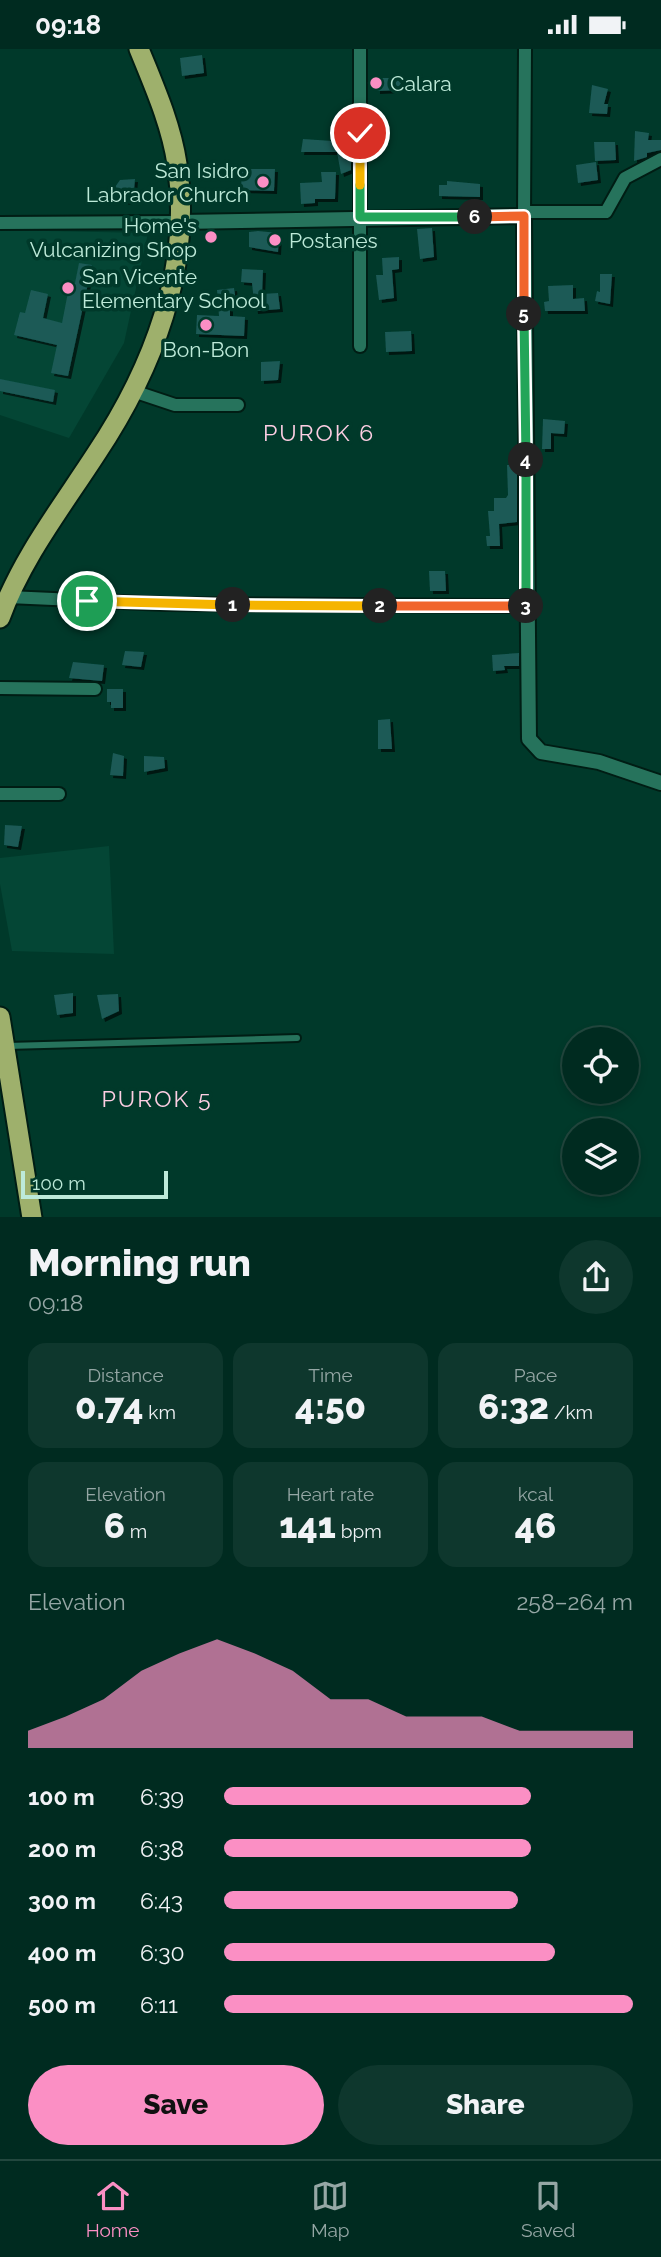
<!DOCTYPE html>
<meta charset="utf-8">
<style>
:root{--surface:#002b20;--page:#0e372d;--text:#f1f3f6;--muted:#95a7a5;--line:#22473e;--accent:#fb8fc4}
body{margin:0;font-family:Raleway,sans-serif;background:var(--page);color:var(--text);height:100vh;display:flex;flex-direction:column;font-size:26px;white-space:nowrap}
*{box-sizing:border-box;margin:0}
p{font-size:23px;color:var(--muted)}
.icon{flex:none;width:38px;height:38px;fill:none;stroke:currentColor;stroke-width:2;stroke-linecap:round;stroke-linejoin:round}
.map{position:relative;height:1168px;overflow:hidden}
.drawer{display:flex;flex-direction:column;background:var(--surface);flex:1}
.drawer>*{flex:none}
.tools{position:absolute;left:562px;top:978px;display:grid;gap:14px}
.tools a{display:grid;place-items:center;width:77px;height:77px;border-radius:50%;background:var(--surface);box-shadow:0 4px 10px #0003,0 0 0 2px var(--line);font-size:35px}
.scale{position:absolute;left:21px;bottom:18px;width:147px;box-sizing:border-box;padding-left:7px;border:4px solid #bdead9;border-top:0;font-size:19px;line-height:24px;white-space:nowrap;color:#bdead9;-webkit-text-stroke:5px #00392a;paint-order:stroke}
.pin{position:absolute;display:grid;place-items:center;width:60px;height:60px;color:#fff;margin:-30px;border:4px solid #fff;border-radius:50%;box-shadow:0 2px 7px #0007}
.km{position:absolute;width:35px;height:35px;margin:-18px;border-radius:50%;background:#222;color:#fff;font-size:19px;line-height:35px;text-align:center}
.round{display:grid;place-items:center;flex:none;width:74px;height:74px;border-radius:37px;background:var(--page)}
.overview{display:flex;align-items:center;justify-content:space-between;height:119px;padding:0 28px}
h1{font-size:38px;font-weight:800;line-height:52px}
.stats{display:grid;grid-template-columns:repeat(3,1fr);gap:10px;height:119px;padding:7px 28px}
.stats div{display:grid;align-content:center;border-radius:18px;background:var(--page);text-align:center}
.stats b{font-size:35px;font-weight:800}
.stats small{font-size:19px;font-weight:400}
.stats p{font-size:19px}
.chart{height:196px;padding:14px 28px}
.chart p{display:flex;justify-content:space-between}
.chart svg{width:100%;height:126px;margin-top:7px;fill:var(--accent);opacity:.7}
.action{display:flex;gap:14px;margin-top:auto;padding:14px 28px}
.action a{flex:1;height:80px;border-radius:42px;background:var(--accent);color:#111;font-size:28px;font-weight:800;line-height:80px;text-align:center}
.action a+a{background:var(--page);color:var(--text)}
ul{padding:0 28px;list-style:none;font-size:23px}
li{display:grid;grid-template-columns:112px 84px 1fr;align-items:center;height:52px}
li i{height:18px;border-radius:9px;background:var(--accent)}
.status{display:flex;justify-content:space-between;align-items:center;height:49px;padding:0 35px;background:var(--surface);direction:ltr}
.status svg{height:19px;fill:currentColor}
.tabs{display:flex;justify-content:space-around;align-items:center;height:98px;border-top:2px solid var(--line);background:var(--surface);font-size:19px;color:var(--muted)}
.tabs a{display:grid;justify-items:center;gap:4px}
.tabs .current{color:var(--accent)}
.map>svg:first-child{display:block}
</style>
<div class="status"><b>09:18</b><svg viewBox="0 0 49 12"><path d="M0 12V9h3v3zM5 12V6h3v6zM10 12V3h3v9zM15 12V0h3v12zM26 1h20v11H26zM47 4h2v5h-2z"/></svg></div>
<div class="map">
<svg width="661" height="1169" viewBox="0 0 661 1169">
<defs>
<filter id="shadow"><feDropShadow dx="3" dy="3" stdDeviation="0" flood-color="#0009"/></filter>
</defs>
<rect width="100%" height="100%" fill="#00392a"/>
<g fill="#044635">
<path d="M0,181L148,184L124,294L69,389L0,366Z"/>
<path d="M109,797L114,905L12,902L0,835V809Z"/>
</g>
<g fill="#1b5a56" filter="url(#shadow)">
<path d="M202,6L204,24L182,27L180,9Z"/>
<path d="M377,29H401V41L377,42Z"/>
<path d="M592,36L608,40L604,55H608L607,65L589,64Z"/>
<path d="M635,82L649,84L648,91H661V101L647,104V108L634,112Z"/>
<path d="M303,90L347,93L345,111L351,110V121L341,125L337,103H301Z"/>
<path d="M594,93H615L616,111L595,112Z"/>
<path d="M596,113L598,131L578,134L576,116Z"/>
<path d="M242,120H275L274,142L241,141Z"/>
<path d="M321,123H336L335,150H315V154L301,155L300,134L322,133Z"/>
<path d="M135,130L133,152L121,153V142L115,138L120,131Z"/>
<path d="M447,132L480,135V148L439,147V136H447Z"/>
<path d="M432,179L434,208L420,210L417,180Z"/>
<path d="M258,182L279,184L278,203L249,198V183Z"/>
<path d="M399,208V220L392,221L394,249L379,251L376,226H383L382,209Z"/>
<path d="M79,214L92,216L68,327L51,324L57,296L14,286L20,263L25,264L31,241L48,245L43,269L62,274L70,233L75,234Z"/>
<path d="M242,220L263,221L262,245L278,244L280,260L255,262L252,234L241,233Z"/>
<path d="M600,225H612L610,255L595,252L597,242L600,243Z"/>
<path d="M573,236V250L584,249L585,262H545L544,253L549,252L548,237Z"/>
<path d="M234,239L236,253L230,254V267L245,268L244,287L196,285L197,266L219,267L217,241Z"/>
<path d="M411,282L412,302L386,303L385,283Z"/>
<path d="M280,312L278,331L261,332V313Z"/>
<path d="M0,330L55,341L53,353L0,342Z"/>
<path d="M543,370L565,372L564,385L551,384V400H542Z"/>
<path d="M507,416H517V473L499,475L500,497H487L486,487H490L488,462H494V449H506L508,446Z"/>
<path d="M429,522H445L446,542H430Z"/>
<path d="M125,602L144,603L141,618L122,616Z"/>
<path d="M519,604V617H504L505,621L493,622L492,606Z"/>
<path d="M73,613L104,616L102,632L69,629Z"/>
<path d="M107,640H123V659H111V653H107Z"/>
<path d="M390,670L392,700H378V671Z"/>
<path d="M113,704L124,707L123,727L110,726Z"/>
<path d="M144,707L164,708L165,719L144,723Z"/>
<path d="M5,776L22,777L18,798L4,796Z"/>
<path d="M73,944V964L57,966L54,946Z"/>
<path d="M118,945L119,962L102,970L97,946Z"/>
</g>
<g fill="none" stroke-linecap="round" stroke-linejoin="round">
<defs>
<path id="service" d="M7,997L297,989"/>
<g id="minor">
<path d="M524,163H606L625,129L661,110"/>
<path d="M524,167L525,0"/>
<path d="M0,174L180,173"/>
<path d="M360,297V0"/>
<path d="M133,342L175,356H238"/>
<path d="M8,548L166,555L527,557"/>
<path d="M0,639L95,640"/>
<path d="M0,745H59"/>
</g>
<path id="tertiary" d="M180,173L524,167L529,690L541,703L599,713L661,734"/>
<g id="trunk">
<path d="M0,569C22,509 61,459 96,405C152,321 193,218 177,115C171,75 154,37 139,0"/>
<path d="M0,968L32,1169"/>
</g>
</defs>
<use href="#service" stroke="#001d14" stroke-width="10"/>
<use href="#minor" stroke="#001d14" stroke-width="16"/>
<use href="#tertiary" stroke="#001d14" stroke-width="18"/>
<use href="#trunk" stroke="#001d14" stroke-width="23"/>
<use href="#service" stroke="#26735c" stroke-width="6"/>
<use href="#minor" stroke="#26735c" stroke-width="12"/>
<use href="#tertiary" stroke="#26735c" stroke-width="14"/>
<use href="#trunk" stroke="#9eb06c" stroke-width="19"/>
</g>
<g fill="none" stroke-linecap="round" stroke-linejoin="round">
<defs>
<path id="split-1" d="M87,552L233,556"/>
<path id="split-2" d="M233,556L380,557"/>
<path id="split-3" d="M380,557H526"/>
<path id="split-4" d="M526,411V557"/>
<path id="split-5" d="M524,265L526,411"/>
<path id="split-6" d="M475,168L524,167V265"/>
<path id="split-7" d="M360,136V168H475"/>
<path id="split-8" d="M360,84V136"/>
</defs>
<use href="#split-1" stroke="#fff" stroke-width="14"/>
<use href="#split-2" stroke="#fff" stroke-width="14"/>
<use href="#split-3" stroke="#fff" stroke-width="14"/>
<use href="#split-4" stroke="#fff" stroke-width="14"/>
<use href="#split-5" stroke="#fff" stroke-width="14"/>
<use href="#split-6" stroke="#fff" stroke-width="14"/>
<use href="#split-7" stroke="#fff" stroke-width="14"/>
<use href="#split-8" stroke="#fff" stroke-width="14"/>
<use href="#split-1" stroke="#f5b400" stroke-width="9"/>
<use href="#split-2" stroke="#f5b400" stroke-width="9"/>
<use href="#split-3" stroke="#f0652b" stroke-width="9"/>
<use href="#split-4" stroke="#22a559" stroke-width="9"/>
<use href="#split-5" stroke="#22a559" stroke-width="9"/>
<use href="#split-6" stroke="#f0652b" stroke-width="9"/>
<use href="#split-7" stroke="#22a559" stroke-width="9"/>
<use href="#split-8" stroke="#f5b400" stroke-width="9"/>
</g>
<g fill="#fb8fc4" stroke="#00392a" stroke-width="2.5">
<circle cx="376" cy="34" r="7"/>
<circle cx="263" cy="133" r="7"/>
<circle cx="211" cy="188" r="7"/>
<circle cx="275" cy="191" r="7"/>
<circle cx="68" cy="239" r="7"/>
<circle cx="206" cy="276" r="7"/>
</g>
<g text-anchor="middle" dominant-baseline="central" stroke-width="7" stroke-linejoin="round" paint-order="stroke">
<g font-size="21" fill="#bdead9" stroke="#00392a" text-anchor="start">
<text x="390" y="34">Calara</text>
<text x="249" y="121" text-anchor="end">San Isidro<tspan x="249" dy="24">Labrador Church</tspan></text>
<text x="197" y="176" text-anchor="end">Home's<tspan x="197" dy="24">Vulcanizing Shop</tspan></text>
<text x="289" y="191">Postanes</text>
<text x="82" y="227">San Vicente<tspan x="82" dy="24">Elementary School</tspan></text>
<text x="206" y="300" text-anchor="middle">Bon-Bon</text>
</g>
<g font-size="23" letter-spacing="2" fill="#fdcee3" stroke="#00392a">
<text x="319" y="383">PUROK 6</text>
<text x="157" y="1049">PUROK 5</text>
</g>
</g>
</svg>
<div class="tools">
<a><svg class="icon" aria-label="locate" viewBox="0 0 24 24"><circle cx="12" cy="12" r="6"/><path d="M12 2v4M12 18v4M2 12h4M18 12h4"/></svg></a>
<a><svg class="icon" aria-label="layers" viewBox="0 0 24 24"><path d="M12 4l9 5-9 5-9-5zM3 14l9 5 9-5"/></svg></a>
</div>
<div class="scale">100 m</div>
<div class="pin" style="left:87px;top:552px;background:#1e9e55"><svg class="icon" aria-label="arrive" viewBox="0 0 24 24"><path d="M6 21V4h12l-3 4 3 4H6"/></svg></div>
<div class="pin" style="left:360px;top:84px;background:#d93025"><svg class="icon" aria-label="check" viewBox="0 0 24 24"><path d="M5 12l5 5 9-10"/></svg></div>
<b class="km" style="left:233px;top:556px">1</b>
<b class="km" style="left:380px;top:557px">2</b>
<b class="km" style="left:526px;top:557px">3</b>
<b class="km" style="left:526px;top:411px">4</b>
<b class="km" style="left:524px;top:265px">5</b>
<b class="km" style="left:475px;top:168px">6</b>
</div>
<section class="drawer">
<div class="overview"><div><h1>Morning run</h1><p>09:18</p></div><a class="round"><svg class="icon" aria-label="share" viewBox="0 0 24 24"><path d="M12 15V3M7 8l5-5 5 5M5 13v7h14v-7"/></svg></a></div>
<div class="stats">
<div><p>Distance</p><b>0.74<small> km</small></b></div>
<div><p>Time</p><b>4:50</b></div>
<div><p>Pace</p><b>6:32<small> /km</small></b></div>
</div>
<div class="stats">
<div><p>Elevation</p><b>6<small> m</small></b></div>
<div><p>Heart rate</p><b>141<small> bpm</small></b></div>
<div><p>kcal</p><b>46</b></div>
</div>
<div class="chart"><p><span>Elevation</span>258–264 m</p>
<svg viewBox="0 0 160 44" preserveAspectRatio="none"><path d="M0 44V38L10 33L20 27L30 17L40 11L50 6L60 11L70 17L80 27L90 27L100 33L110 33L120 33L130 38L140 38L150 38L160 38V44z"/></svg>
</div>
<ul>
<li><b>100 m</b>6:39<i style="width:75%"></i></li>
<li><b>200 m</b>6:38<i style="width:75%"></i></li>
<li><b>300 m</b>6:43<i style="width:72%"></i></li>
<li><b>400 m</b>6:30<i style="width:81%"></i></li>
<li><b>500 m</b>6:11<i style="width:100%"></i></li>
</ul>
<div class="action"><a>Save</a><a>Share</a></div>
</section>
<nav class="tabs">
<a class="current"><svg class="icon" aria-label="home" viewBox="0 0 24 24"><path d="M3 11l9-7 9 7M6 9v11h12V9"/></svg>Home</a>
<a><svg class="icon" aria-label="map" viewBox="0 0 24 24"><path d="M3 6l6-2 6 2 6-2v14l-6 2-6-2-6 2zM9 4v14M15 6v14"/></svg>Map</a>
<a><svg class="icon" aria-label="saved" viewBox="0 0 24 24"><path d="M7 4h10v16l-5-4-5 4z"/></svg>Saved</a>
</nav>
